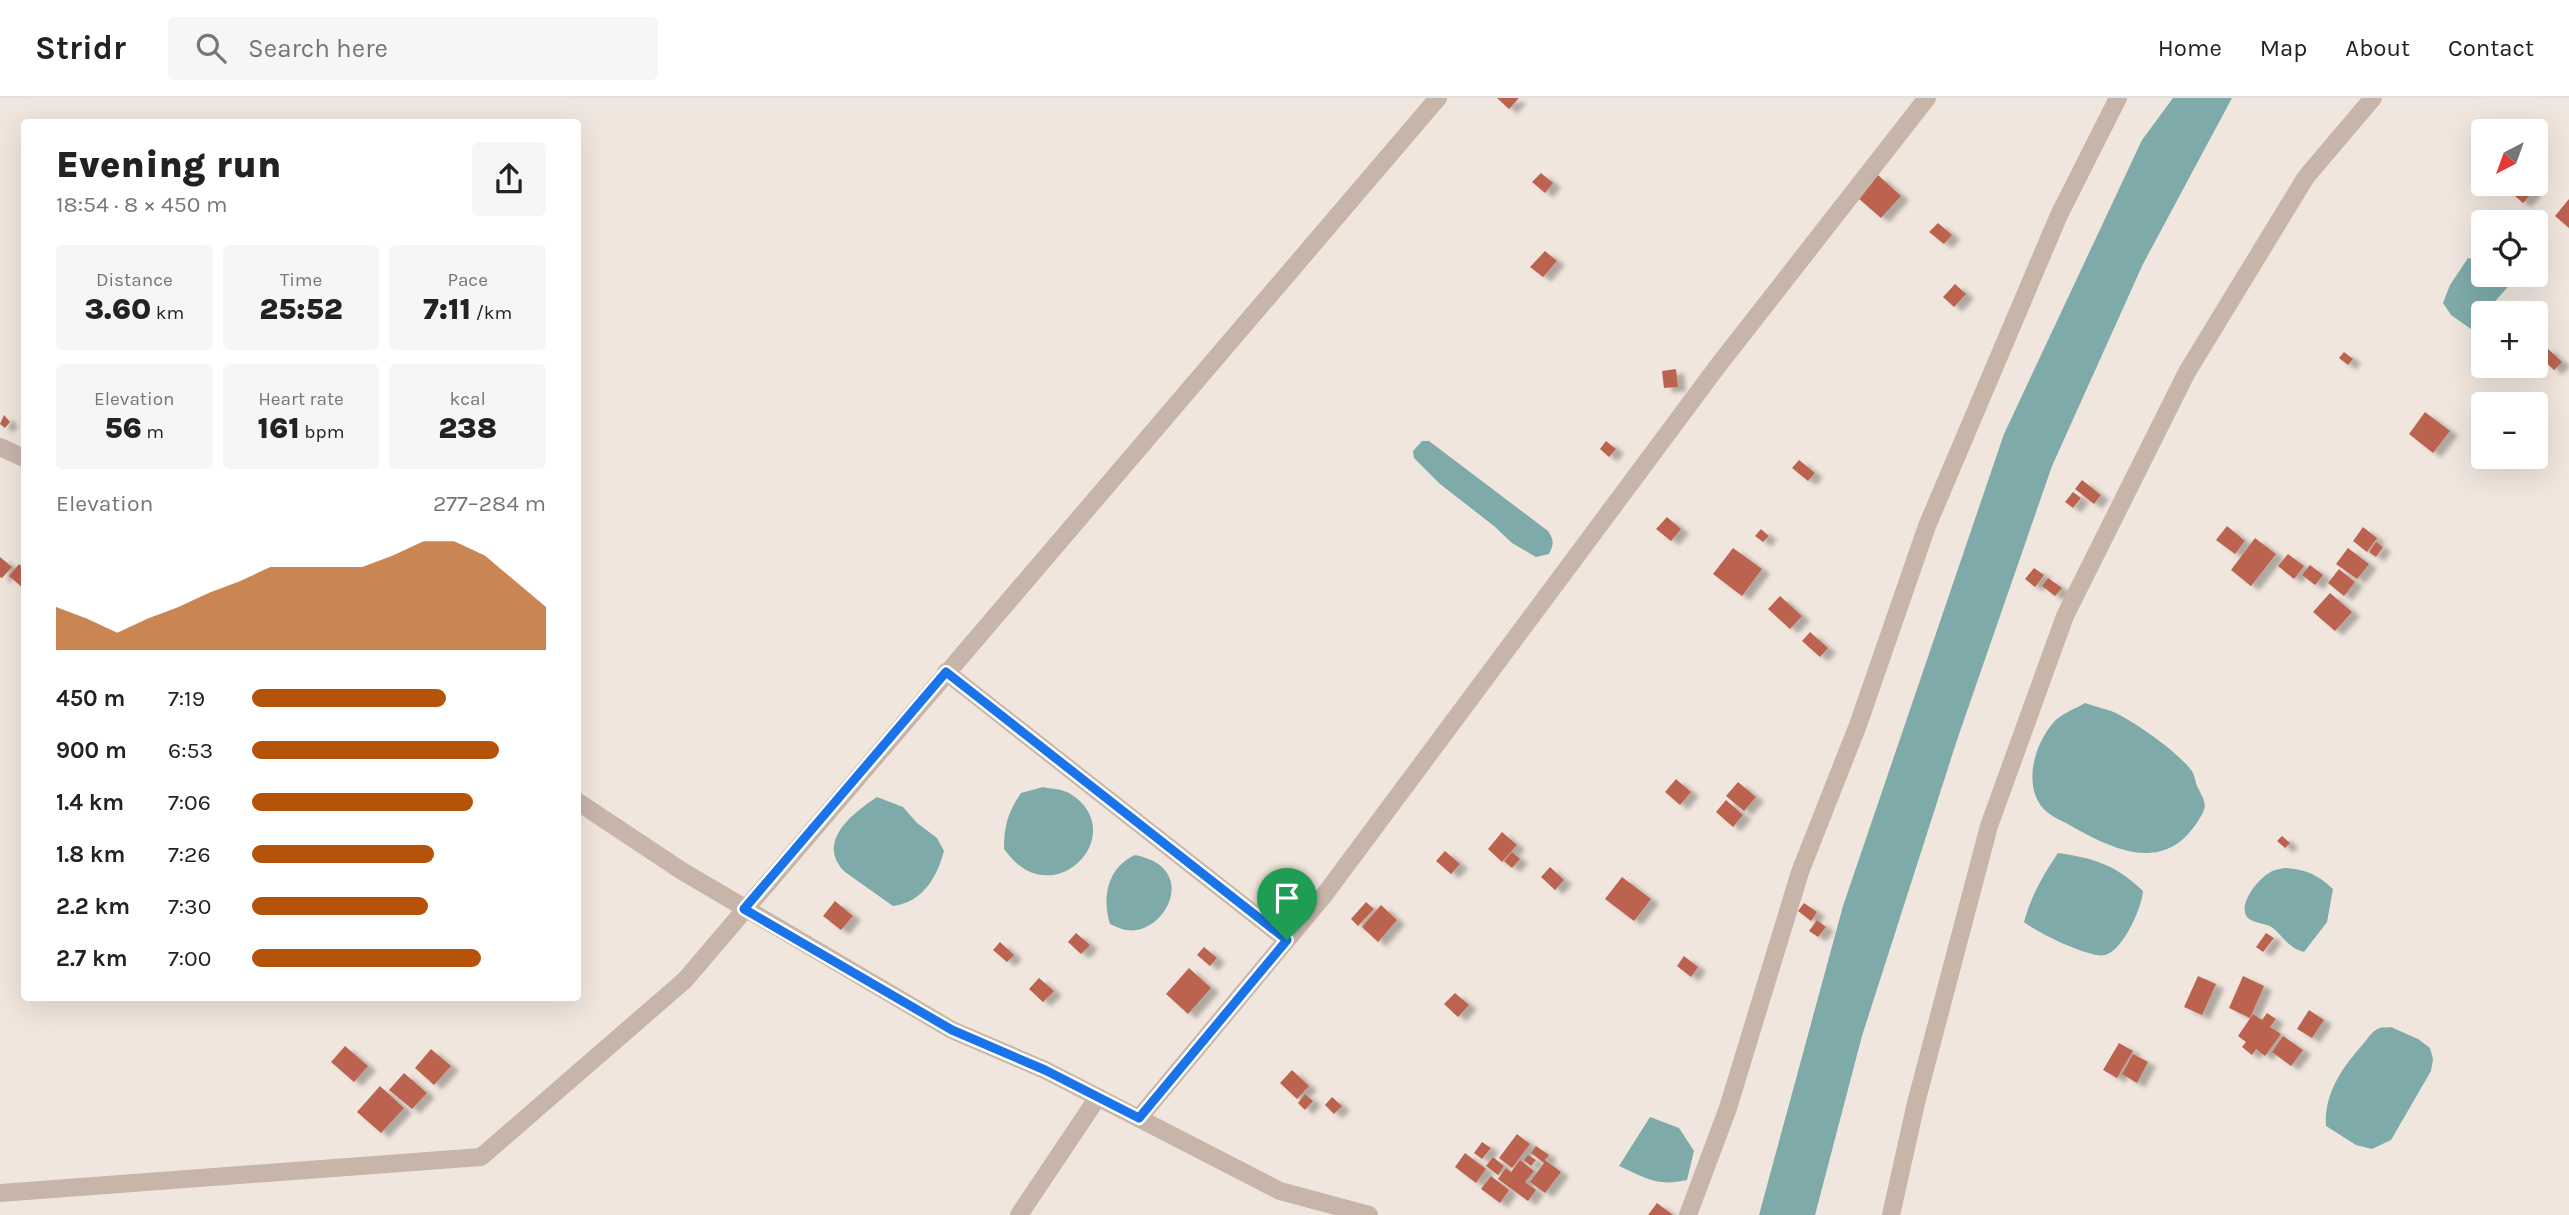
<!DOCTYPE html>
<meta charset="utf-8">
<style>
:root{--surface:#fff;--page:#f6f6f6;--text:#222;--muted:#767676;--line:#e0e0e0;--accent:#b45309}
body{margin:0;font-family:Karla,sans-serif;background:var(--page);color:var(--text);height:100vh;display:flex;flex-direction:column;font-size:26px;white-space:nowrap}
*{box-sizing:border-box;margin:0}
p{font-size:23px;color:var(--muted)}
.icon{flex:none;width:38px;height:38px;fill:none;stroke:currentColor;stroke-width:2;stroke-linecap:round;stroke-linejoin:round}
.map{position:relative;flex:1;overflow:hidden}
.panel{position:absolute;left:21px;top:21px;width:560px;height:882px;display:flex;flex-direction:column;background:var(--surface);border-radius:7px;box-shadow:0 7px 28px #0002}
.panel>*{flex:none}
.needle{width:46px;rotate:221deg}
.controls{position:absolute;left:2471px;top:21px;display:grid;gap:14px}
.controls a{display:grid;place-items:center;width:77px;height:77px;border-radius:7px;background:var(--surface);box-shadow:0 7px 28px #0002;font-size:35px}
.pin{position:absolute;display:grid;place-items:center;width:60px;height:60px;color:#fff;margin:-72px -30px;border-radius:50% 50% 50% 0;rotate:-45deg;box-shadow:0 0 7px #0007}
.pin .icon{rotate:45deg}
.round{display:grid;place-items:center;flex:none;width:74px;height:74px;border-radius:7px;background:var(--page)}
.head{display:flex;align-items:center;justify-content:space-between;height:119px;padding:0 35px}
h1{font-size:38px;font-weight:800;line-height:52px}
.stats{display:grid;grid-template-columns:repeat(3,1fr);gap:10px;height:119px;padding:7px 35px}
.stats div{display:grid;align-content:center;border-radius:7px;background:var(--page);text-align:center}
.stats b{font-size:30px;font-weight:800}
.stats small{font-size:19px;font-weight:400}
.stats p{font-size:19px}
.chart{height:196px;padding:14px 35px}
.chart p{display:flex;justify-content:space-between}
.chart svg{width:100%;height:126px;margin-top:7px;fill:var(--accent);opacity:.7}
ul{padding:0 35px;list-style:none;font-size:23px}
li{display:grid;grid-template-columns:112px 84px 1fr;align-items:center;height:52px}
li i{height:18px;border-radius:9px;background:var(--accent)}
header{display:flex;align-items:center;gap:42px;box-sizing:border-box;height:98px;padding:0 35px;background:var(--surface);border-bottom:2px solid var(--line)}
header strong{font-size:33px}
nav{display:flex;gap:38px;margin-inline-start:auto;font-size:24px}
.search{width:490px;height:63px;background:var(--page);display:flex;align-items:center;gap:18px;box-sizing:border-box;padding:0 24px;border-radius:7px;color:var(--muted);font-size:26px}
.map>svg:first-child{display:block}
</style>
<header>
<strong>Stridr</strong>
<div class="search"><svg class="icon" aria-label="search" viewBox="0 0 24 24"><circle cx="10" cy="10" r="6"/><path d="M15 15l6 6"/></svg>Search here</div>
<nav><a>Home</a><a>Map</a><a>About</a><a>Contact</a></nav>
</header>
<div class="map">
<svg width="2569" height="1117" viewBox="0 0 2569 1117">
<defs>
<filter id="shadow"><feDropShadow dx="8" dy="4.5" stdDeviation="2" flood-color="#0004"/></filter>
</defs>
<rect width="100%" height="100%" fill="#f0e6dd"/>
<g fill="#7eabaa">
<path d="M2173,0H2232L2143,166L2052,368L1957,642L1862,938L1815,1117H1759L1843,808L2004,336L2142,42Z"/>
<path d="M2468,160L2483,164V177H2502L2512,184L2471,231L2451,217L2443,205L2450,187Z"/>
<path d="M1422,343H1429L1548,433C1554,442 1554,446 1549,456L1536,459L1512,445L1494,428L1440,386L1414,360L1413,353Z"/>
<path d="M2085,605C2093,608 2102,610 2111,613C2132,621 2179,655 2192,673C2195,678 2195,683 2197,688C2206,706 2209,707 2196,726C2163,775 2114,752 2073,729C2063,723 2049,718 2042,709C2023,685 2035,646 2053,625C2060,616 2075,611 2085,605Z"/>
<path d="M1043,689C1051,691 1062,691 1069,695C1124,728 1074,795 1028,773C1018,768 1011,760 1004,751C1004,728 1008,714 1021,695Z"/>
<path d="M877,699L903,709L917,725L937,740L944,753C937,779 923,804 893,808L845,774C815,744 853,715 877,699Z"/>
<path d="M2058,755C2094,760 2116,767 2143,793C2142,809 2123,853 2105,857C2091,861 2036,834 2024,824C2031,798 2043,777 2058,755Z"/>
<path d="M1135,757C1202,770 1164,839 1126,832C1121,831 1115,828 1110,826C1102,799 1107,770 1135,757Z"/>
<path d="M2284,770C2305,771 2318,777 2333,791L2327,824L2304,854C2289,850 2285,841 2274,831C2268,825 2256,826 2249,821C2235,809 2258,781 2269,775C2273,772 2280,771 2284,770Z"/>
<path d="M2391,929L2418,941L2430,950L2433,961L2431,973L2391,1042L2372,1051L2356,1047L2326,1028C2324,994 2343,969 2364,945C2368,940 2373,932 2380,930C2383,929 2387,930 2391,929Z"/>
<path d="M1650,1019L1679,1030L1694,1053L1687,1082C1658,1089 1646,1080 1619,1068Z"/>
</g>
<g fill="#bc634f" filter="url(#shadow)">
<path d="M1497,0H1519L1509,11Z"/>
<path d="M1541,75L1553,85L1545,95L1532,84Z"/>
<path d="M1878,77L1901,98L1881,120L1858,100Z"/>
<path d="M2508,86H2526L2534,93L2523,105L2505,89Z"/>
<path d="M2569,101V130L2555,118Z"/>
<path d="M1938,125L1952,137L1944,146L1929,134Z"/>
<path d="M1545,153L1557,163L1543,179L1530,169Z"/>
<path d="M1955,186L1966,196L1954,209L1943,199Z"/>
<path d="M2546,249L2562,264L2554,272L2538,257Z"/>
<path d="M2344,254L2353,261L2348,267L2339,260Z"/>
<path d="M1676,271L1678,289L1664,290L1662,273Z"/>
<path d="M2425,314L2450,333L2433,355L2409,336Z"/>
<path d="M4,317L10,324L5,330L0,326Z"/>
<path d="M1606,343L1616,351L1609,359L1600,351Z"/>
<path d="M1799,362L1815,375L1808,383L1792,370Z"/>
<path d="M2082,382L2101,397L2094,406L2075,391Z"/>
<path d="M2073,394L2081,400L2073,410L2065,404Z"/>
<path d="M1667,419L1681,431L1671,443L1656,431Z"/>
<path d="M2227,428L2245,443L2235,456L2216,442Z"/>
<path d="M2363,429L2377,440L2367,454L2353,443Z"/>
<path d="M1761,431L1769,438L1763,444L1755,438Z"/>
<path d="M2255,440L2276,456L2251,488L2231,472Z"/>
<path d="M2376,444L2383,449L2376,459L2369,454Z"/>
<path d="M1733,450L1762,471L1742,498L1713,476Z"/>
<path d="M2348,450L2369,466L2357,481L2336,466Z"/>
<path d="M2288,456L2304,468L2294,481L2278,468Z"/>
<path d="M0,459L12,469L2,480L0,479Z"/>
<path d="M19,466L24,471L23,490L9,478Z"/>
<path d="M2310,467L2323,477L2315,487L2302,477Z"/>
<path d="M2034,470L2044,477L2035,489L2025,481Z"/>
<path d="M2339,471L2355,484L2344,498L2328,485Z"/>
<path d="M2048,480L2062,490L2055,498L2042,488Z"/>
<path d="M2330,495L2352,514L2335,533L2313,514Z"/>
<path d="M1780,498L1802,518L1790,531L1768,511Z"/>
<path d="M1810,534L1828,550L1820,559L1802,543Z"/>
<path d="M1676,681L1691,694L1680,707L1665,694Z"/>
<path d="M1738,684L1756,699L1744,713L1726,698Z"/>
<path d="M1726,702L1743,717L1733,729L1716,714Z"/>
<path d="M1502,734L1517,747L1502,764L1488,751Z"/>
<path d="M2282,738L2290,745L2285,750L2277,743Z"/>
<path d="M1445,753L1460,766L1451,776L1436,763Z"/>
<path d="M1512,754L1520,761L1512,770L1504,763Z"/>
<path d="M1550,769L1564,782L1555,792L1541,779Z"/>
<path d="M1622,779L1651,801L1634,823L1605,801Z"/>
<path d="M835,803L853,818L841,832L823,818Z"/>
<path d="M1366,804L1374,811L1358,828L1351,821Z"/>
<path d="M1804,805L1817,814L1811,823L1798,813Z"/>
<path d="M1381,807L1397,822L1378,844L1362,829Z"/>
<path d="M1817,822L1826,829L1818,839L1809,833Z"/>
<path d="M1076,835L1090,847L1081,856L1068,844Z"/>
<path d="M2266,835L2274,840L2263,854L2256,849Z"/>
<path d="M1000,844L1014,857L1007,864L993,852Z"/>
<path d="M1204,849L1217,860L1210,868L1197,857Z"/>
<path d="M1684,858L1698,869L1691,879L1677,868Z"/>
<path d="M1189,870L1211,890L1188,916L1166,896Z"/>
<path d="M2198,878L2216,886L2202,917L2184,909Z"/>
<path d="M2243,878L2264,888L2250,920L2229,910Z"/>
<path d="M1039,880L1054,893L1043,904L1029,891Z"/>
<path d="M1455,895L1469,907L1458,919L1444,906Z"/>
<path d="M2309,912L2324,922L2312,940L2297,931Z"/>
<path d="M2267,915L2276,921L2270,929L2281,936L2265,958L2256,951L2252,957L2242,949L2246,944L2238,938L2253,916L2262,922Z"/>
<path d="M2283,938L2303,952L2291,968L2272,954Z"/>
<path d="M2119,945L2133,953L2117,980L2103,972Z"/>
<path d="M345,948L368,968L354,984L331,964Z"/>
<path d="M431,951L451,968L434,987L415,970Z"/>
<path d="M2133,956L2148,964L2137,985L2122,976Z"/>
<path d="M1292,972L1309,988L1297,1001L1280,985Z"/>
<path d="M404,975L427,995L412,1011L389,992Z"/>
<path d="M380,988L404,1010L381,1035L357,1014Z"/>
<path d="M1305,996L1313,1003L1305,1012L1298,1005Z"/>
<path d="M1332,999L1342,1008L1334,1016L1325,1007Z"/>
<path d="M1517,1036L1530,1046L1512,1070L1499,1060Z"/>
<path d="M1482,1044L1491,1050L1482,1061L1474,1055Z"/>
<path d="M1536,1048L1549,1057L1545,1062L1561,1074L1545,1095L1530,1084L1544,1065L1531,1055Z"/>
<path d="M1465,1055L1486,1071L1476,1085L1455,1069Z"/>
<path d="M1528,1057L1536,1062L1531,1068L1524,1062Z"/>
<path d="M1493,1059L1504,1068L1498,1077L1486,1068Z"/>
<path d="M1520,1062L1534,1073L1525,1084L1536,1092L1528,1103L1498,1081L1506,1070L1511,1074Z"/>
<path d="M1491,1078L1509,1092L1500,1105L1481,1091Z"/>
<path d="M1657,1105L1673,1117H1648Z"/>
</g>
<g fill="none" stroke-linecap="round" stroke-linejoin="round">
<g stroke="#c7b5aa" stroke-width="18">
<path d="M0,349L24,360"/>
<path d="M946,574L1287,842"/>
<path d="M578,704L682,773L952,932L1045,972L1280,1093L1369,1117"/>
<path d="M1139,1020L1325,796L1717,269L1927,0"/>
<path d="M0,1095L481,1059L685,882L1438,0"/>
<path d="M1019,1117L1098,999"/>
<path d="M1688,1117L1728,1010L1800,774L1858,627L1927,428L2059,117L2118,0"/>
<path d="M1891,1117L1916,1005L1989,728L2065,518L2187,274L2306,79L2373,0"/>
</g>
</g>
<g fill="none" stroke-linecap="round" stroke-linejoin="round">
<defs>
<path id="route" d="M946,574L1287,842L1139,1020L1045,972L952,932L744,811Z"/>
</defs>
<use href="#route" stroke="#fff" stroke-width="14"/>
<use href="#route" stroke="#1a73e8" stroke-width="9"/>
</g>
</svg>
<div class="controls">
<a><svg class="needle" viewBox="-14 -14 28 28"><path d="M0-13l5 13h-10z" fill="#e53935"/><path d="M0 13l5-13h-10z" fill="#767676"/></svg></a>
<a><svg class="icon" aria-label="locate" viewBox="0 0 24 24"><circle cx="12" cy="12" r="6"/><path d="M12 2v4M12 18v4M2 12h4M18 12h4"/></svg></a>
<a>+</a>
<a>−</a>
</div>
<div class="pin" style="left:1287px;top:842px;background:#1e9e55"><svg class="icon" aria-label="arrive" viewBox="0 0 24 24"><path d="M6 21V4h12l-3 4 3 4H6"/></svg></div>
<section class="panel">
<div class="head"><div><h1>Evening run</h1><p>18:54 · 8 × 450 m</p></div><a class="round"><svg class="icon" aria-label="share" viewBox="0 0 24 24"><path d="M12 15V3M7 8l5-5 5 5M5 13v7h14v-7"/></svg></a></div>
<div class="stats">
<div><p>Distance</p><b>3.60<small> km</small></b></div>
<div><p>Time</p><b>25:52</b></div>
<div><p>Pace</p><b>7:11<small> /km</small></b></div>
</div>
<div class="stats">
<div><p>Elevation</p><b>56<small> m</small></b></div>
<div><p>Heart rate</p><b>161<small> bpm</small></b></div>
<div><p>kcal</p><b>238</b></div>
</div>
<div class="chart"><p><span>Elevation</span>277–284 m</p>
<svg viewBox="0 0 160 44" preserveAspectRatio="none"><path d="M0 44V29L10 33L20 38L30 33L40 29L50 24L60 20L70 15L80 15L90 15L100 15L110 11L120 6L130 6L140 11L150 20L160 29V44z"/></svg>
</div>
<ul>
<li><b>450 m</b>7:19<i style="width:66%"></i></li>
<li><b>900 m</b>6:53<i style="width:84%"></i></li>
<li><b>1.4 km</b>7:06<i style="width:75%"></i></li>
<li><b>1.8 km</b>7:26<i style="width:62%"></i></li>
<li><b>2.2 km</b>7:30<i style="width:60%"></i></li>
<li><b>2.7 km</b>7:00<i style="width:78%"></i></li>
</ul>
</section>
</div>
